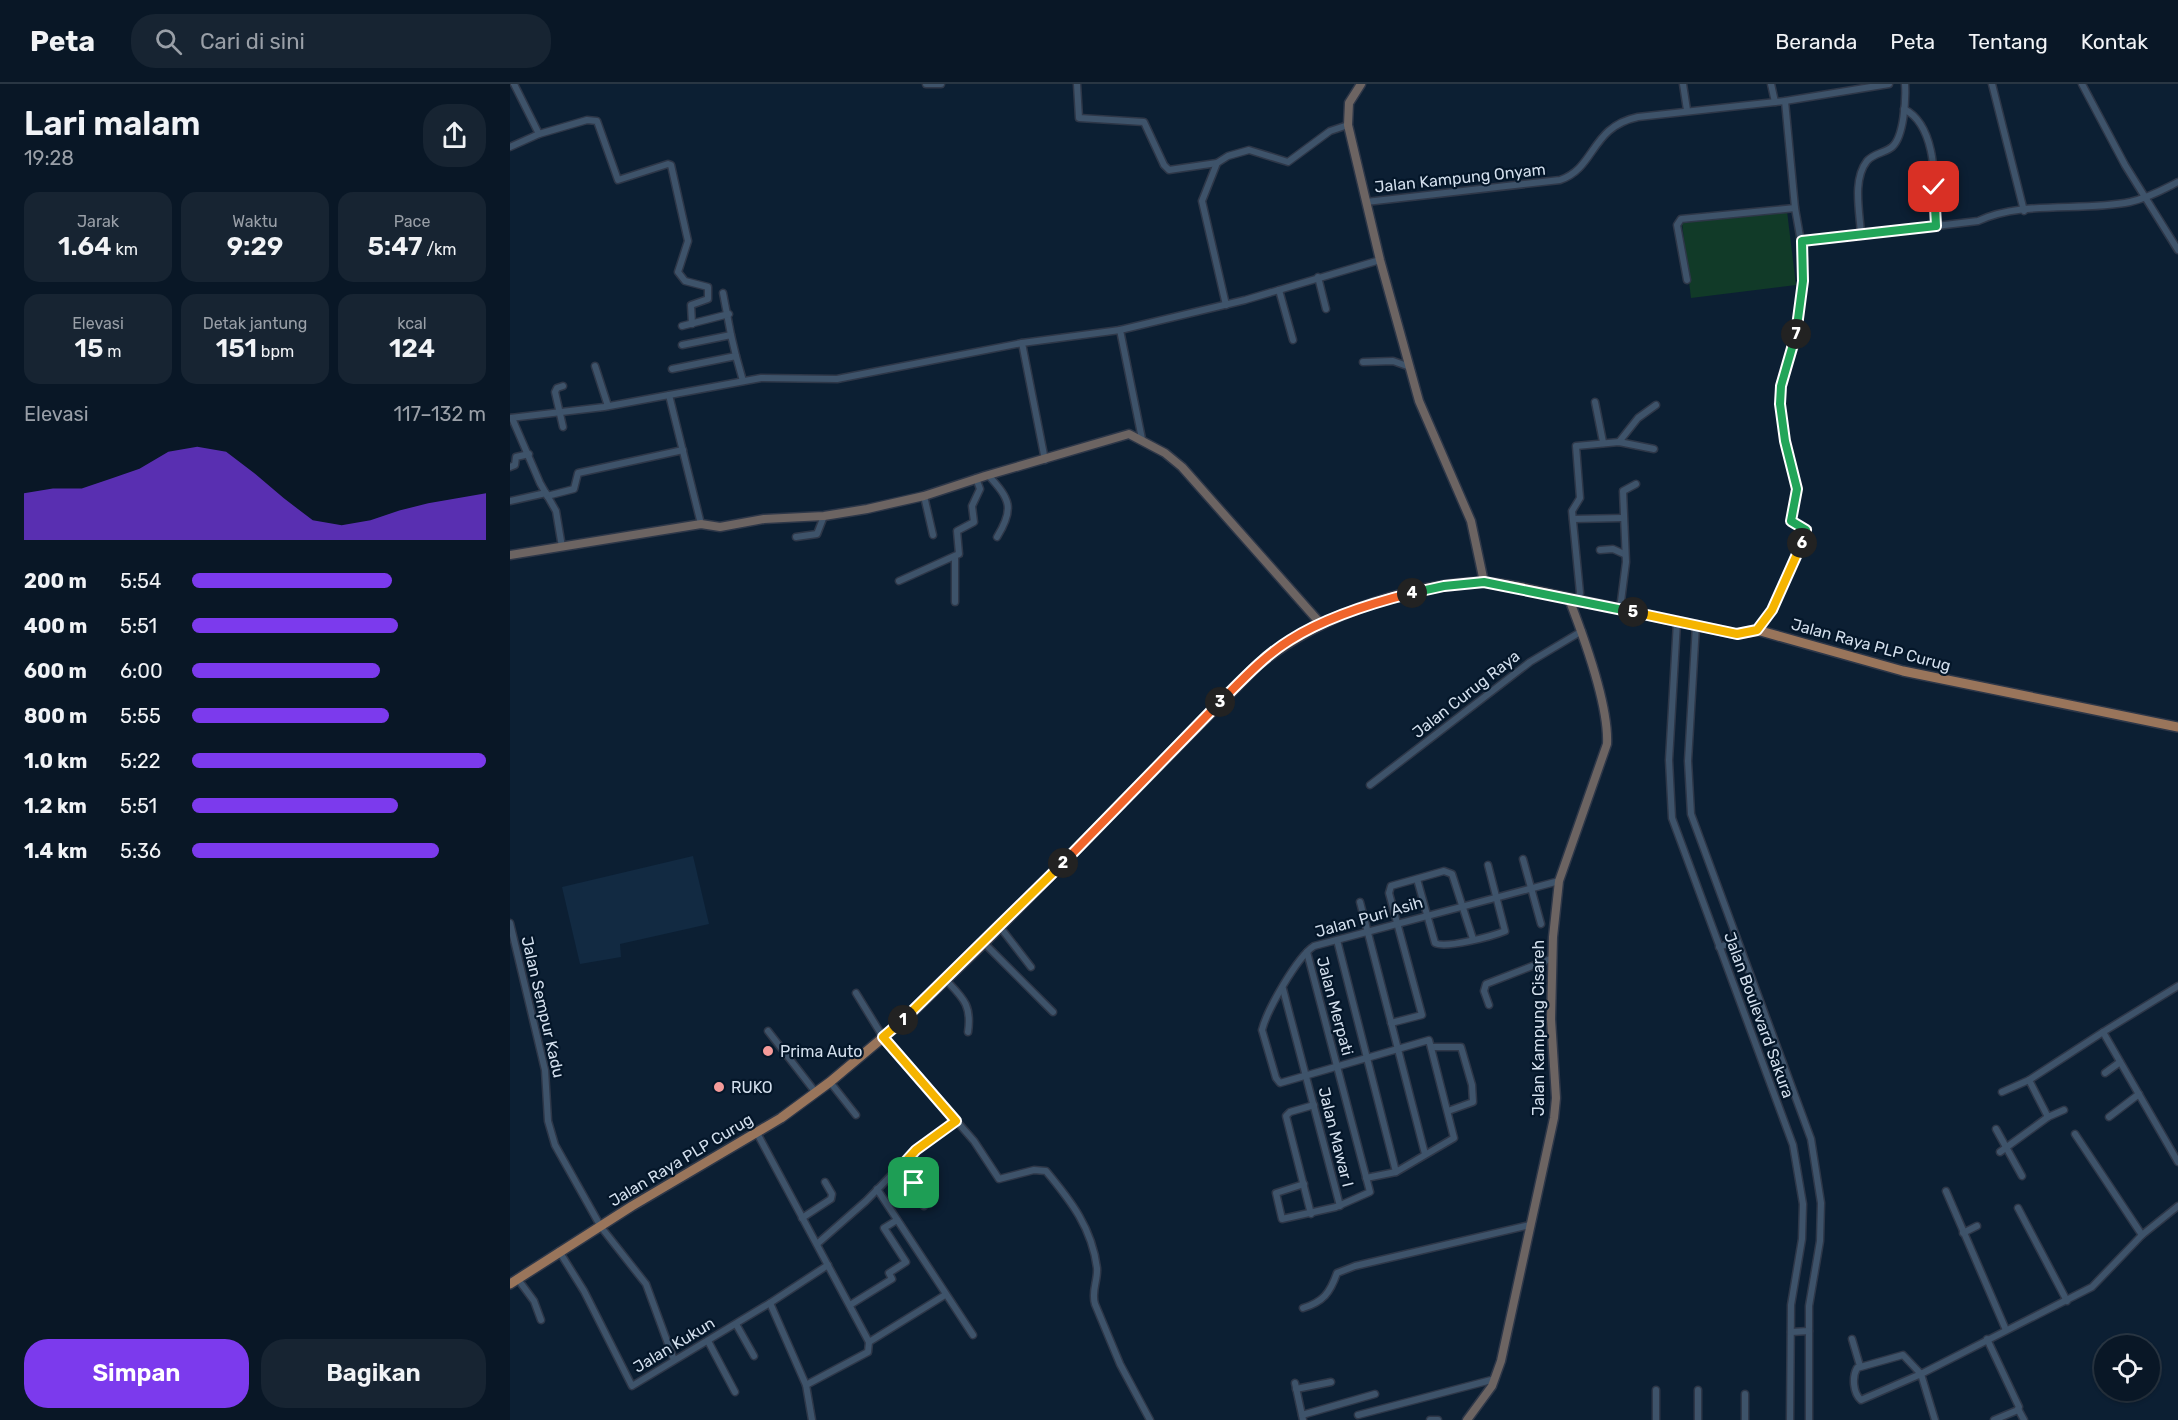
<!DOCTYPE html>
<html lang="id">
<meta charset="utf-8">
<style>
:root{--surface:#091726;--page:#172432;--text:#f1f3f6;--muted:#999fa7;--line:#293643;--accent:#7c3aed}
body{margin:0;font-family:Rubik,sans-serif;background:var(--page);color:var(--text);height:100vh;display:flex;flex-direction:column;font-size:22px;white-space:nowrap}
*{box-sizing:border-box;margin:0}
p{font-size:20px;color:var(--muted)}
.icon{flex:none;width:33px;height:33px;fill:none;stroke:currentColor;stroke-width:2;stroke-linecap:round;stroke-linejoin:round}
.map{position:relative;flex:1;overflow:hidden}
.side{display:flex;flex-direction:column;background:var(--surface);width:510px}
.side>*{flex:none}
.controls{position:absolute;left:1584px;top:1251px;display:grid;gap:12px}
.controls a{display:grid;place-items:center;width:66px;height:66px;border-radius:50%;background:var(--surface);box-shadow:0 2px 4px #0004,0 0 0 2px var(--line);font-size:30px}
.pin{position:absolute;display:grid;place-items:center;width:51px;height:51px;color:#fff;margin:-26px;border-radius:12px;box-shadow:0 3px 9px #0006}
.km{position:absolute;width:30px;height:30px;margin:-15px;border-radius:50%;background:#222;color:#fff;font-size:16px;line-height:30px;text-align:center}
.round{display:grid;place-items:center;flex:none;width:63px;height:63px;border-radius:24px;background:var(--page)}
.head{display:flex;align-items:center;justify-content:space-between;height:102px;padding:0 24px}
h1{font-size:33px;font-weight:600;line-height:45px}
.stats{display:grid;grid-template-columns:repeat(3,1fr);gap:9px;height:102px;padding:6px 24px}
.stats div{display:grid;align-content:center;border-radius:15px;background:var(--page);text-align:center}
.stats b{font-size:26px;font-weight:600}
.stats small{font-size:16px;font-weight:400}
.stats p{font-size:16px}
.chart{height:168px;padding:12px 24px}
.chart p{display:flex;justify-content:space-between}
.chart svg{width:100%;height:108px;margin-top:6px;fill:var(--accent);opacity:.7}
.cta{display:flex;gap:12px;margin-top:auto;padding:12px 24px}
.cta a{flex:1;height:69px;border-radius:24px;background:var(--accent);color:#fff;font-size:24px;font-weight:600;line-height:69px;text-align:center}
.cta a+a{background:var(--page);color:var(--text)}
ul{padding:0 24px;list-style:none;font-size:20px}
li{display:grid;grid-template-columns:96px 72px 1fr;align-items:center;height:45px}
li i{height:15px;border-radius:8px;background:var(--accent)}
header{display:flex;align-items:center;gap:36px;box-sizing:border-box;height:84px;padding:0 30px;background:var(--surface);border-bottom:2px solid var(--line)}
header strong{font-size:28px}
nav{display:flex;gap:33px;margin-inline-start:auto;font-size:21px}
.search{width:420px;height:54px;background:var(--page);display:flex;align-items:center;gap:15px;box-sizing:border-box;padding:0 21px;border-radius:24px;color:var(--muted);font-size:22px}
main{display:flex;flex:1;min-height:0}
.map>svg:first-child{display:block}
</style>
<header>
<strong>Peta</strong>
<div class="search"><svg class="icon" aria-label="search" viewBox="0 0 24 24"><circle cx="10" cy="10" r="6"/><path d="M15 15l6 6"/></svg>Cari di sini</div>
<nav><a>Beranda</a><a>Peta</a><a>Tentang</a><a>Kontak</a></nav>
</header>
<main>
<section class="side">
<div class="head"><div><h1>Lari malam</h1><p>19:28</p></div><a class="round"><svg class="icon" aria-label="share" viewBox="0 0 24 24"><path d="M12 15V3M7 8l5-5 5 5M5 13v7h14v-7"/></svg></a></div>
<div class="stats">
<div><p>Jarak</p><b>1.64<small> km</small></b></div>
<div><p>Waktu</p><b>9:29</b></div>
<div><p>Pace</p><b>5:47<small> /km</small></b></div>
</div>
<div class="stats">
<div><p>Elevasi</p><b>15<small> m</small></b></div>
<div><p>Detak jantung</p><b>151<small> bpm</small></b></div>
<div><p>kcal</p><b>124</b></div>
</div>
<div class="chart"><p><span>Elevasi</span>117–132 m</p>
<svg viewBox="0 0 160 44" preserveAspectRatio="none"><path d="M0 44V25L10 23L20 23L30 19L40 15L50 8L60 6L70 8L80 17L90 27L100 36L110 38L120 36L130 32L140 29L150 27L160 25V44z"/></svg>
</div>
<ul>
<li><b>200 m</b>5:54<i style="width:68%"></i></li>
<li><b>400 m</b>5:51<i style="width:70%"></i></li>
<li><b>600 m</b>6:00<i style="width:64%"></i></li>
<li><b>800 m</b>5:55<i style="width:67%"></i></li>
<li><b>1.0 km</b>5:22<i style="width:100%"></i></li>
<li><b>1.2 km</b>5:51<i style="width:70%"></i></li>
<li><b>1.4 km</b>5:36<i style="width:84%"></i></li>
</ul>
<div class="cta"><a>Simpan</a><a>Bagikan</a></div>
</section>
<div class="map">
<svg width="1668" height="1336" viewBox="0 0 1668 1336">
<rect width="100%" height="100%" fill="#0c1f33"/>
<path fill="#122a42" d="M183,772L199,840L110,860L111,873L70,880L52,803Z"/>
<path fill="#113a28" d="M1277,127L1286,201L1181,214L1172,139Z"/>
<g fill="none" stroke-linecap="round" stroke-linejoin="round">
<defs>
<g id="street">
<path d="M4,0L29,50L77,36L87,37L108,96L158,80L161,81L178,157L168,188L175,197L198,203V215L181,221L182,240"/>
<path d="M416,0H431"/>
<path d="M567,0L569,34L634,38L654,81L659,86L707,79L718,72L739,66L778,78L820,47L838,41"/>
<path d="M1173,0L1177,26"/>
<path d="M1261,0L1265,18"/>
<path d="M1482,0L1514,127"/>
<path d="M1572,0L1615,81L1668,166"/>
<path d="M1394,25C1430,43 1424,108 1426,142"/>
<path d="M0,63L29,50"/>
<path d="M707,79L692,117L716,221"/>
<path d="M856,118L1050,96C1086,84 1080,43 1128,33L1275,17L1379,0"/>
<path d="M1351,151L1468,137C1513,116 1571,128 1620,118C1638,114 1652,106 1668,98"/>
<path d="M1292,157L1351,151C1350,129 1342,96 1357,77C1364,69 1375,69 1382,63C1394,53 1396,15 1395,0"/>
<path d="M808,193L816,225"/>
<path d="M1177,196L1167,141L1171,135L1285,124"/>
<path d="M769,206L783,256"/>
<path d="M213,209L221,251"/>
<path d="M172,242L219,230"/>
<path d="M172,261L221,251L226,272"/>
<path d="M853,278L883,277L900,283"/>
<path d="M85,282L98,322"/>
<path d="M162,285L226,272L233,297"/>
<path d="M159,311L191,440"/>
<path d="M1085,318L1093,358"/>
<path d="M0,334L94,323L251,294L327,295L512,259"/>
<path d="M2,334L30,399L46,427L52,463"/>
<path d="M53,343L45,308L47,304L53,302"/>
<path d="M632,355L610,246L735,216L870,176"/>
<path d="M1109,358L1128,334L1146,321"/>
<path d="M535,376L512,259L610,246"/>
<path d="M0,383L5,381L6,373L19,370"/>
<path d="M478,391C500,415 505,424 487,453"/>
<path d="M37,412L64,405L68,389L173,366"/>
<path d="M414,412L423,451"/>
<path d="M0,417L36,409"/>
<path d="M1063,435L1113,434"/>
<path d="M286,453L307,450L314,432"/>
<path d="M1090,466L1103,465L1114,470"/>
<path d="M445,473V518"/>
<path d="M389,497L449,470L447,447L464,438L462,422L470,405L466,394"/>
<path d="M1067,516L1070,509L1062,427L1070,414L1066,362L1109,358L1144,365"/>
<path d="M1110,525L1116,478L1113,407L1126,400"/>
<path d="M1167,538L1159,676L1162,734L1283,1061L1293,1120L1292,1155L1281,1221L1280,1336"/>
<path d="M1186,541L1178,677L1181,730L1301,1055L1311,1119L1310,1157L1299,1222V1336"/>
<path d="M1247,546L1262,526L1296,447L1281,437L1287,405L1275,357L1270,320L1271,302L1285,261L1294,175L1285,124L1275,17"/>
<path d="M860,701L1020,578L1072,547"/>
<path d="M1013,775L1031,840"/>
<path d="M907,795L925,859C935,865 983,852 995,847L978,781"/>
<path d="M850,818L915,1070"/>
<path d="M0,839L35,986L38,1037L45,1061L91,1143L136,1200L164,1276"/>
<path d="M490,843L521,883"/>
<path d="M827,856L886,1088L856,1094"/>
<path d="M474,859L543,928"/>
<path d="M1209,863L1227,857"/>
<path d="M436,896C453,914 462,921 458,948"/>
<path d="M1668,902L1593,948L1668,1078"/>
<path d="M773,905L830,1122"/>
<path d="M346,909L373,953L464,1057L489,1095L524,1086L536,1087C561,1117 582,1144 587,1184C588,1197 581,1207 585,1220L610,1280L640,1336"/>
<path d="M979,921L974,907L976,900L1043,874"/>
<path d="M881,939L912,931L879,809L881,802L934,787L942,790L963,855"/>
<path d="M258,947L303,1005L304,1010"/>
<path d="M921,963H951L962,1001L963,1018L938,1027"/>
<path d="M1595,989L1610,978"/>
<path d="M320,998L346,1031"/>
<path d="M1492,1008L1519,996"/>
<path d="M1554,1026L1538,1033L1519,996L1593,948"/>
<path d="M1599,1033L1629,1010"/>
<path d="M1486,1045L1512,1092"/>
<path d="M247,1049L359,1258L358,1268L296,1301L302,1336"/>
<path d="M1565,1050L1632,1151"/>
<path d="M1490,1068L1538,1033"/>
<path d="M396,1077L414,1122"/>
<path d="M886,1088L944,1054L919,956L770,999L766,994L752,946C757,926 787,873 804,862L1049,797"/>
<path d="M794,1100L766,1109L772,1135L826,1123L860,1108L797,868"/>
<path d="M367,1105L463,1251"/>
<path d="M1436,1107L1496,1246"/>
<path d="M1508,1124L1557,1217"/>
<path d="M801,1130L776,1032L780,1028L804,1021"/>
<path d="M292,1134L321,1115L322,1110L315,1098"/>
<path d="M1453,1149L1467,1142"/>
<path d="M307,1160L356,1117L406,1066L446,1037"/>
<path d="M49,1167L74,1207L122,1302L260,1219L318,1181"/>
<path d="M7,1194L24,1217L31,1236"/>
<path d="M260,1219L296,1301"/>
<path d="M340,1221L382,1195L379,1189L396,1178L374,1144L387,1136"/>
<path d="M793,1224C813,1218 820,1209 827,1189L845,1182L1020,1141"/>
<path d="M226,1240L244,1272"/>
<path d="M1281,1248L1299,1247"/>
<path d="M1342,1255L1350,1282"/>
<path d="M1477,1255L1509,1323L1508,1326L1484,1336"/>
<path d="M198,1257L225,1308"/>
<path d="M359,1258L435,1211"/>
<path d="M785,1299L793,1336"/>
<path d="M786,1305L821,1298"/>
<path d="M1508,1325L1514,1336"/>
<path d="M792,1331L865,1310"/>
<path d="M848,1331L985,1295"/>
<path d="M920,1336H928"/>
<path d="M1146,1336V1306"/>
<path d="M1188,1336V1306"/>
<path d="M1235,1336V1310"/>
<path d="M1425,1336L1411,1290L1393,1271L1347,1284C1342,1293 1343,1309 1351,1316L1411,1290L1582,1203L1632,1151L1668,1122"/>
</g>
<g id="secondary">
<path d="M851,0L839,19L838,41L870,176L909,317L961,437L974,498"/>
<path d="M0,471L191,440L210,443L254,435L314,432L357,425L414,412L475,392L619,350L655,369L672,383L811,540"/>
<path d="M957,1336L982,1302L991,1277L1044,1034L1046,1014L1041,935L1043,853L1049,797L1097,660C1099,621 1073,551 1059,515"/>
</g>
<path id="primary" d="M0,1200L122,1122L271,1034L320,998L395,935L474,859L747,582C804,534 897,500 972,498C983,498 996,501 1008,503L1227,550L1247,546L1393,587L1668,643"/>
</defs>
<use href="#street" stroke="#2e3748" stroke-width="9"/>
<use href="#secondary" stroke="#2e3748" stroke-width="11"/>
<use href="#primary" stroke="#2e3748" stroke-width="12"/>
<use href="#street" stroke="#3e536a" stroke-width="6"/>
<use href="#secondary" stroke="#6c6462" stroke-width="8"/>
<use href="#primary" stroke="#99755b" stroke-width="9"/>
</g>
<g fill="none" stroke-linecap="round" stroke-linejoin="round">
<defs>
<path id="split-1" d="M393,936L373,953L446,1037L406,1066L396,1077L404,1099"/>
<path id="split-2" d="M393,936L553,779"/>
<path id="split-3" d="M553,779L710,618"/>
<path id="split-4" d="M710,618C732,596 754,572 780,556C816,533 862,519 902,509"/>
<path id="split-5" d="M902,509L934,502L974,498L1123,528"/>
<path id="split-6" d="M1123,528L1227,550L1247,546L1262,526L1292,459"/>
<path id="split-7" d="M1286,250L1271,302L1270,320L1275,357L1287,405L1281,437L1296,446L1292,459"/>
<path id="split-8" d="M1286,250L1293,197L1292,157L1426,142L1424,103"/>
</defs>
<use href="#split-1" stroke="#fff" stroke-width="12"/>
<use href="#split-2" stroke="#fff" stroke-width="12"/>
<use href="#split-3" stroke="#fff" stroke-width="12"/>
<use href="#split-4" stroke="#fff" stroke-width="12"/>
<use href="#split-5" stroke="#fff" stroke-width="12"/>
<use href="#split-6" stroke="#fff" stroke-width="12"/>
<use href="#split-7" stroke="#fff" stroke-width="12"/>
<use href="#split-8" stroke="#fff" stroke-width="12"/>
<use href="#split-1" stroke="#f5b400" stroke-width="8"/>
<use href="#split-2" stroke="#f5b400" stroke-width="8"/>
<use href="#split-3" stroke="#f0652b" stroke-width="8"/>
<use href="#split-4" stroke="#f0652b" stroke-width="8"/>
<use href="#split-5" stroke="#22a559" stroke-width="8"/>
<use href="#split-6" stroke="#f5b400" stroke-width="8"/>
<use href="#split-7" stroke="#22a559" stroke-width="8"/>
<use href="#split-8" stroke="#22a559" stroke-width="8"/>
</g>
<g fill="#f59b9a" stroke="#041629" stroke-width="2">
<circle cx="258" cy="967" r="6"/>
<circle cx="209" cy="1003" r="6"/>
</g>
<g text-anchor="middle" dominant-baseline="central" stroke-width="4.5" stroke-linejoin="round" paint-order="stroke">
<g font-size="16" fill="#d3dfed" stroke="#041629">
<text transform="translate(950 94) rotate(-6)">Jalan Kampung Onyam</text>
<text transform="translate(1361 561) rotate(15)">Jalan Raya PLP Curug</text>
<text transform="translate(956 610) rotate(-38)">Jalan Curug Raya</text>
<text transform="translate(859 833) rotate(-16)">Jalan Puri Asih</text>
<text transform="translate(825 922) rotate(75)">Jalan Merpati</text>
<text transform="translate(33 923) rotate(77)">Jalan Sempur Kadu</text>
<text transform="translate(1249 931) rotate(70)">Jalan Boulevard Sakura</text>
<text transform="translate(1028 944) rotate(-90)">Jalan Kampung Cisareh</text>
<text transform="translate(826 1053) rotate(76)">Jalan Mawar I</text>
<text transform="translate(171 1076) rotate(-31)">Jalan Raya PLP Curug</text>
<text transform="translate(164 1261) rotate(-31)">Jalan Kukun</text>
</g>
<g font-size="16" fill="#d3dfed" stroke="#041629" text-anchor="start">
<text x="270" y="967">Prima Auto</text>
<text x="221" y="1003">RUKO</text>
</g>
</g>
</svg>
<div class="controls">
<a><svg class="icon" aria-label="locate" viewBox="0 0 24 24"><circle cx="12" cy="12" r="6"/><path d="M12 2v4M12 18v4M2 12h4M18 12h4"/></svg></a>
</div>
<div class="pin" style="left:404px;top:1099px;background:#1e9e55"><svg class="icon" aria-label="arrive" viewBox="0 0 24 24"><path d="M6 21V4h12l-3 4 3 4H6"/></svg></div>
<div class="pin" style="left:1424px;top:103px;background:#d93025"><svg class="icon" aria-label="check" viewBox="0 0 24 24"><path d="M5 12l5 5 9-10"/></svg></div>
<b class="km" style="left:393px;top:936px">1</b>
<b class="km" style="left:553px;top:779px">2</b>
<b class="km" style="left:710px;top:618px">3</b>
<b class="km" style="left:902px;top:509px">4</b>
<b class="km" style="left:1123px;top:528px">5</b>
<b class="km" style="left:1292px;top:459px">6</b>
<b class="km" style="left:1286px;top:250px">7</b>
</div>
</main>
